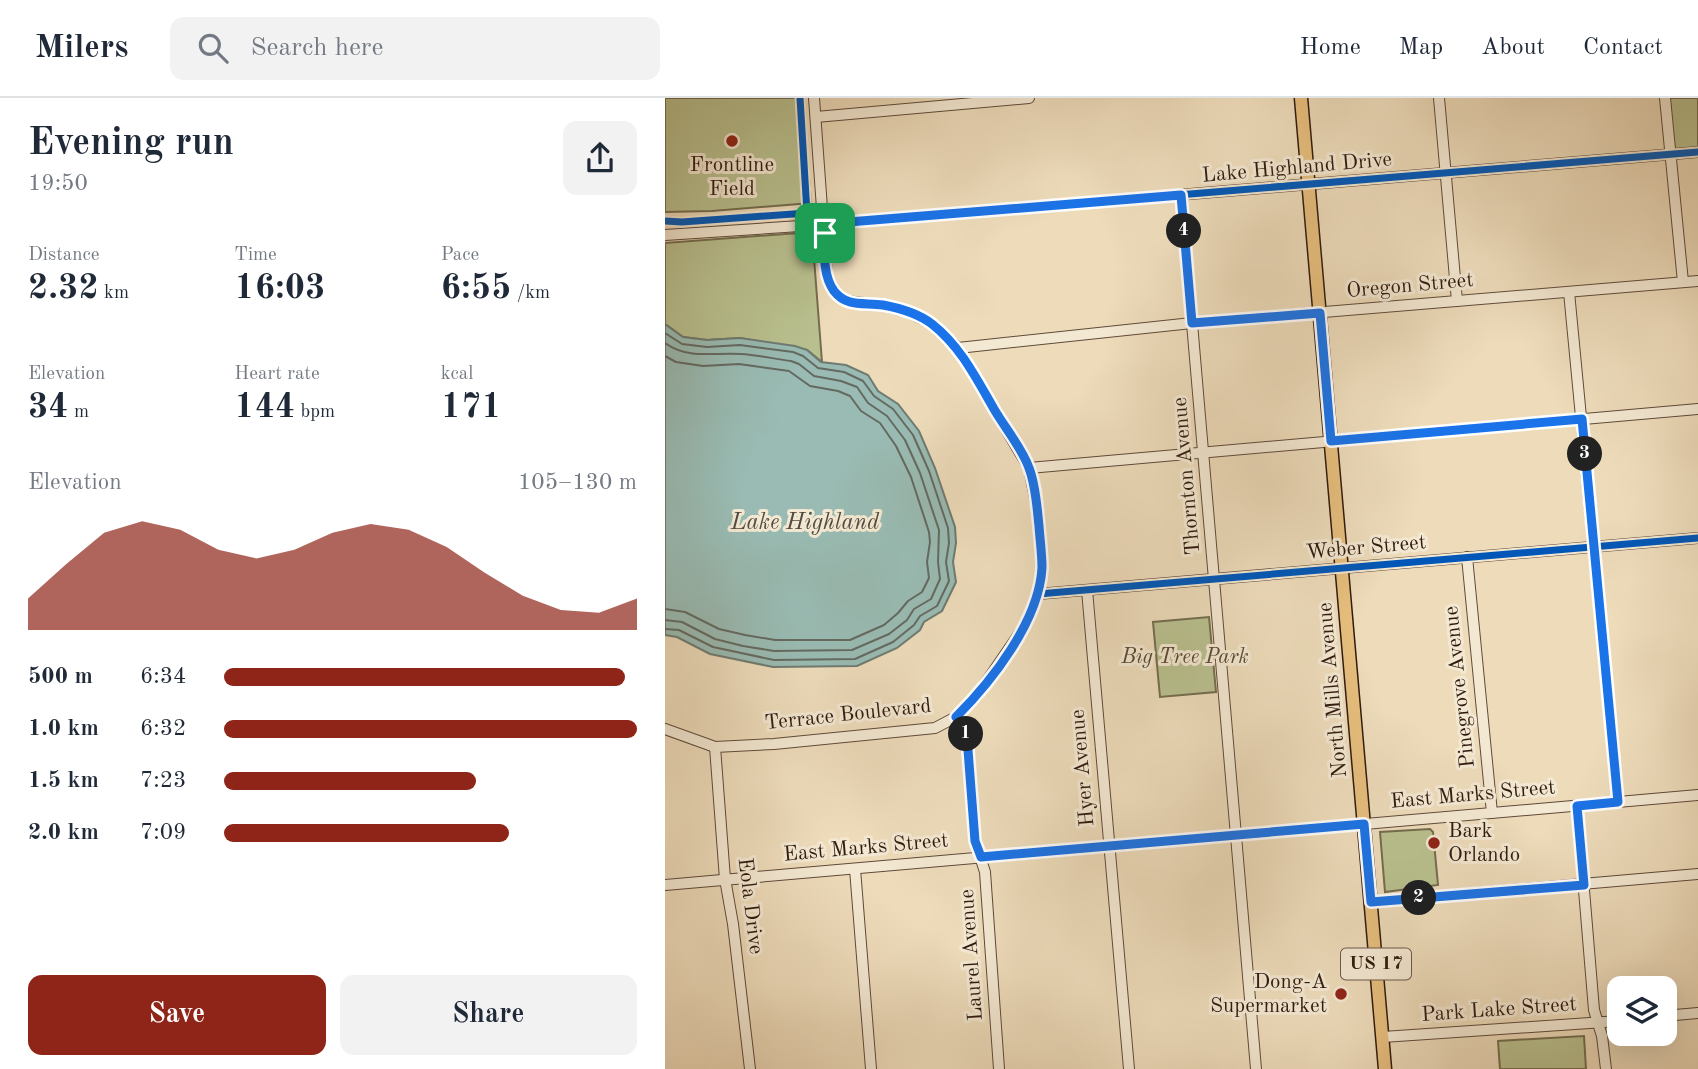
<!DOCTYPE html>
<meta charset="utf-8">
<style>
:root{--surface:#fff;--page:#f2f2f3;--text:#1f2937;--muted:#747a83;--line:#e0e1e3;--accent:#8f2418}
body{margin:0;font-family:"Old Standard TT",serif;background:var(--page);color:var(--text);height:100vh;display:flex;flex-direction:column;font-size:26px;white-space:nowrap}
*{box-sizing:border-box;margin:0}
p{font-size:23px;color:var(--muted)}
.icon{flex:none;width:38px;height:38px;fill:none;stroke:currentColor;stroke-width:2;stroke-linecap:round;stroke-linejoin:round}
.map{position:relative;flex:1;overflow:hidden}
.drawer{display:flex;flex-direction:column;background:var(--surface);width:665px}
.drawer>*{flex:none}
.buttons{position:absolute;left:942px;top:878px;display:grid;gap:14px}
.buttons a{display:grid;place-items:center;width:70px;height:70px;border-radius:14px;background:var(--surface);box-shadow:0 7px 28px #0002;font-size:35px}
.pin{position:absolute;display:grid;place-items:center;width:60px;height:60px;color:#fff;margin:-30px;border-radius:14px;box-shadow:0 4px 10px #0006}
.km{position:absolute;width:35px;height:35px;margin:-18px;border-radius:50%;background:#222;color:#fff;font-size:19px;line-height:35px;text-align:center}
.round{display:grid;place-items:center;flex:none;width:74px;height:74px;border-radius:14px;background:var(--page)}
.head{display:flex;align-items:center;justify-content:space-between;height:119px;padding:0 28px}
h1{font-size:38px;font-weight:700;line-height:52px}
.metrics{display:grid;grid-template-columns:repeat(3,1fr);gap:10px;height:119px;padding:7px 28px}
.metrics div{display:grid;align-content:center}
.metrics b{font-size:35px;font-weight:700}
.metrics small{font-size:19px;font-weight:400}
.metrics p{font-size:19px}
.chart{height:196px;padding:14px 28px}
.chart p{display:flex;justify-content:space-between}
.chart svg{width:100%;height:126px;margin-top:7px;fill:var(--accent);opacity:.7}
.button{display:flex;gap:14px;margin-top:auto;padding:14px 28px}
.button a{flex:1;height:80px;border-radius:14px;background:var(--accent);color:#fff;font-size:28px;font-weight:700;line-height:80px;text-align:center}
.button a+a{background:var(--page);color:var(--text)}
ul{padding:0 28px;list-style:none;font-size:23px}
li{display:grid;grid-template-columns:112px 84px 1fr;align-items:center;height:52px}
li i{height:18px;border-radius:9px;background:var(--accent)}
header{display:flex;align-items:center;gap:42px;box-sizing:border-box;height:98px;padding:0 35px;background:var(--surface);border-bottom:2px solid var(--line)}
header strong{font-size:33px}
nav{display:flex;gap:38px;margin-inline-start:auto;font-size:24px}
.search{width:490px;height:63px;background:var(--page);display:flex;align-items:center;gap:18px;box-sizing:border-box;padding:0 24px;border-radius:14px;color:var(--muted);font-size:26px}
main{display:flex;flex:1;min-height:0}
.map>svg:first-child{display:block}
</style>
<header>
<strong>Milers</strong>
<div class="search"><svg class="icon" aria-label="search" viewBox="0 0 24 24"><circle cx="10" cy="10" r="6"/><path d="M15 15l6 6"/></svg>Search here</div>
<nav><a>Home</a><a>Map</a><a>About</a><a>Contact</a></nav>
</header>
<main>
<section class="drawer">
<div class="head"><div><h1>Evening run</h1><p>19:50</p></div><a class="round"><svg class="icon" aria-label="share" viewBox="0 0 24 24"><path d="M12 15V3M7 8l5-5 5 5M5 13v7h14v-7"/></svg></a></div>
<div class="metrics">
<div><p>Distance</p><b>2.32<small> km</small></b></div>
<div><p>Time</p><b>16:03</b></div>
<div><p>Pace</p><b>6:55<small> /km</small></b></div>
</div>
<div class="metrics">
<div><p>Elevation</p><b>34<small> m</small></b></div>
<div><p>Heart rate</p><b>144<small> bpm</small></b></div>
<div><p>kcal</p><b>171</b></div>
</div>
<div class="chart"><p><span>Elevation</span>105–130 m</p>
<svg viewBox="0 0 160 44" preserveAspectRatio="none"><path d="M0 44V33L10 21L20 10L30 6L40 9L50 16L60 19L70 16L80 10L90 7L100 9L110 15L120 24L130 32L140 37L150 38L160 33V44z"/></svg>
</div>
<ul>
<li><b>500 m</b>6:34<i style="width:97%"></i></li>
<li><b>1.0 km</b>6:32<i style="width:100%"></i></li>
<li><b>1.5 km</b>7:23<i style="width:61%"></i></li>
<li><b>2.0 km</b>7:09<i style="width:69%"></i></li>
</ul>
<div class="button"><a>Save</a><a>Share</a></div>
</section>
<div class="map">
<svg width="1033" height="971" viewBox="0 0 1033 971">
<rect width="100%" height="100%" fill="#eddbba"/>
<filter id="stains"><feTurbulence type="fractalNoise" baseFrequency=".00286" numOctaves="4"/><feColorMatrix values="0 0 0 0 .2 0 0 0 0 .09 0 0 0 0 .02 0 0 0 .5 -.17"/></filter>
<radialGradient id="worn" r=".72"><stop offset=".6" stop-color="#630" stop-opacity="0"/><stop offset="1" stop-color="#630" stop-opacity=".3"/></radialGradient>
<g fill="#b9c08f" stroke="#746d4f" stroke-width="2">
<path d="M0,0H138L146,105L47,113L0,114Z"/>
<path d="M1000,0H1033V54L1005,56Z"/>
<path d="M147,134L157,264L142,252L75,240L42,242L18,239L0,226V145Z"/>
<path d="M544,519L551,594L495,599L488,524Z"/>
<path d="M765,731L768,734L773,787L720,794L715,734Z"/>
<path d="M919,938L921,971H835L833,943Z"/>
</g>
<path fill="#99bbb3" stroke="#6f7b71" stroke-width="2" d="M0,226L18,239L42,242L75,240L130,248L142,252L156,264L181,267L203,277L213,293L233,306L254,333L270,370L290,429L291,445L288,464L291,484L277,513L259,524L255,532L232,550L192,568L108,569L45,556L12,539L0,537Z"/>
<g fill="none" stroke-linecap="round" stroke-linejoin="round">
<g stroke="#646a61" stroke-width="2">
<path d="M0,235L17,246L42,249L75,247L128,254L138,258L153,270L179,274L198,283L209,298L228,311L248,337L264,373L283,430L284,445L281,464L284,483L272,508L255,518L249,527L228,544L190,561L109,562L48,549L14,532L0,531"/>
<path d="M0,245C24,262 49,254 76,256C93,257 110,261 126,263L134,266L149,278L176,283L192,289L203,305L222,318L240,342L255,375L274,432L273,464L275,481L266,501L249,511L242,522L224,536L187,552L109,553L78,548L50,541L17,524L0,522"/>
<path d="M0,258L11,264L38,268L74,266L124,273L145,288L173,293L185,298L196,313L215,325L231,348L246,379L264,434L265,444L262,464L264,480L257,494L243,503L233,515L219,527L185,542H110L80,537L54,531L20,514L0,511"/>
</g>
<defs>
<g id="minor">
<path d="M774,0L792,203"/>
<path d="M1000,0L1018,184"/>
<path d="M151,19L364,0"/>
<path d="M516,97L591,971"/>
<path d="M0,137L150,127L1033,54"/>
<path d="M904,194L953,704"/>
<path d="M293,250L527,225L1033,183"/>
<path d="M364,370L1033,311"/>
<path d="M802,459L827,715"/>
<path d="M422,492L464,971"/>
<path d="M373,496L1033,440"/>
<path d="M291,619L300,631L302,639L310,743L320,774L334,971"/>
<path d="M0,631L50,649L109,646L270,630L291,619L311,599L361,526L373,496L377,471L376,447L373,415L364,370L293,250L265,225L243,214L216,207L181,203L170,195L162,179L149,0"/>
<path d="M50,649L60,781L68,826L85,971"/>
<path d="M912,708L929,912L937,938L941,971"/>
<path d="M190,771L206,971"/>
<path d="M0,787L1033,697"/>
<path d="M706,804L1033,776"/>
<path d="M999,918L1033,915"/>
<path d="M718,939L954,923"/>
</g>
<path id="major" d="M636,0L720,971"/>
</defs>
<use href="#minor" stroke="#5f4a3a" stroke-width="12"/>
<use href="#major" stroke="#301a0f" stroke-width="15"/>
<use href="#minor" stroke="#f3e8d2" stroke-width="10"/>
<use href="#major" stroke="#e6be7d" stroke-width="12"/>
<defs>
<g id="cycleway">
<path d="M142,115V118H149L150,127L1033,54"/>
<path d="M0,123L17,124L142,115L135,0"/>
<path d="M159,126C160,148 156,175 169,193C182,210 200,204 218,207C234,210 254,216 267,226C296,249 311,280 329,311C340,330 357,350 364,370C371,388 373,410 374,428C376,451 379,474 372,496C360,540 323,587 291,619L300,631L302,639L310,743L316,759"/>
<path d="M373,496L1033,440"/>
</g>
</defs>
<use href="#cycleway" stroke="#f3e8d2" stroke-width="11"/>
<use href="#cycleway" stroke="#0057b8" stroke-width="7"/>
</g>
<g fill="none" stroke-linecap="round" stroke-linejoin="round">
<defs>
<path id="route" d="M516,97L527,225L655,215L666,343L917,321L953,704L912,708L919,787L706,804L699,726L316,759L310,743L302,639L300,631L291,619C327,583 374,523 377,470C377,456 375,442 374,428C372,410 371,388 364,370C357,350 340,330 329,311C311,280 296,249 267,226C254,216 234,210 218,207C200,204 182,210 169,193C156,175 160,147 159,126Z"/>
</defs>
<use href="#route" stroke="#fff" stroke-width="14"/>
<use href="#route" stroke="#1a73e8" stroke-width="9"/>
</g>
<g fill="#8f2418" stroke="#f3e8d2" stroke-width="2.5">
<circle cx="67" cy="43" r="7"/>
<circle cx="769" cy="745" r="7"/>
<circle cx="676" cy="896" r="7"/>
</g>
<g text-anchor="middle" dominant-baseline="central" stroke-width="6" stroke-linejoin="round" paint-order="stroke">
<rect fill="#f3e8d2" stroke="#6a584a" stroke-width="2" x="676" y="850.5" width="70" height="31" rx="5"/>
<g font-size="19" font-weight="bold" fill="#301a0f">
<text x="711" y="866">US 17</text>
</g>
<g font-size="21" fill="#301a0f" stroke="#f3e8d2">
<text x="67" y="67">Frontline<tspan x="67" dy="24">Field</tspan></text>
<text x="783" y="733" text-anchor="start">Bark<tspan x="783" dy="24">Orlando</tspan></text>
<text x="662" y="884" text-anchor="end">Dong-A<tspan x="662" dy="24">Supermarket</tspan></text>
</g>
<g font-size="21" fill="#301a0f" stroke="#f3e8d2">
<text transform="translate(632 70) rotate(-5)">Lake Highland Drive</text>
<text transform="translate(745 188) rotate(-5)">Oregon Street</text>
<text transform="translate(522 378) rotate(-95)">Thornton Avenue</text>
<text transform="translate(701 450) rotate(-5)">Weber Street</text>
<text transform="translate(795 589) rotate(-96)">Pinegrove Avenue</text>
<text transform="translate(668 592) rotate(-95)">North Mills Avenue</text>
<text transform="translate(183 617) rotate(-6)">Terrace Boulevard</text>
<text transform="translate(418 670) rotate(-95)">Hyer Avenue</text>
<text transform="translate(808 697) rotate(-5)">East Marks Street</text>
<text transform="translate(201 750) rotate(-5)">East Marks Street</text>
<text transform="translate(85 808) rotate(83)">Eola Drive</text>
<text transform="translate(307 857) rotate(-94)">Laurel Avenue</text>
<text transform="translate(834 912) rotate(-4)">Park Lake Street</text>
</g>
<g font-size="21" font-style="italic" fill="#594c35" stroke="#f3e8d2">
<text x="520" y="559">Big Tree Park</text>
</g>
<g font-size="23" font-style="italic" fill="#504a40" stroke="#f3e8d2">
<text x="140" y="424">Lake Highland</text>
</g>
</g>
<rect width="100%" height="100%" filter="url(#stains)"/>
<rect width="100%" height="100%" fill="url(#worn)"/>
</svg>
<div class="buttons">
<a><svg class="icon" aria-label="layers" viewBox="0 0 24 24"><path d="M12 4l9 5-9 5-9-5zM3 14l9 5 9-5"/></svg></a>
</div>
<div class="pin" style="left:160px;top:135px;background:#1e9e55"><svg class="icon" aria-label="arrive" viewBox="0 0 24 24"><path d="M6 21V4h12l-3 4 3 4H6"/></svg></div>
<b class="km" style="left:301px;top:636px">1</b>
<b class="km" style="left:754px;top:800px">2</b>
<b class="km" style="left:920px;top:356px">3</b>
<b class="km" style="left:519px;top:133px">4</b>
</div>
</main>
